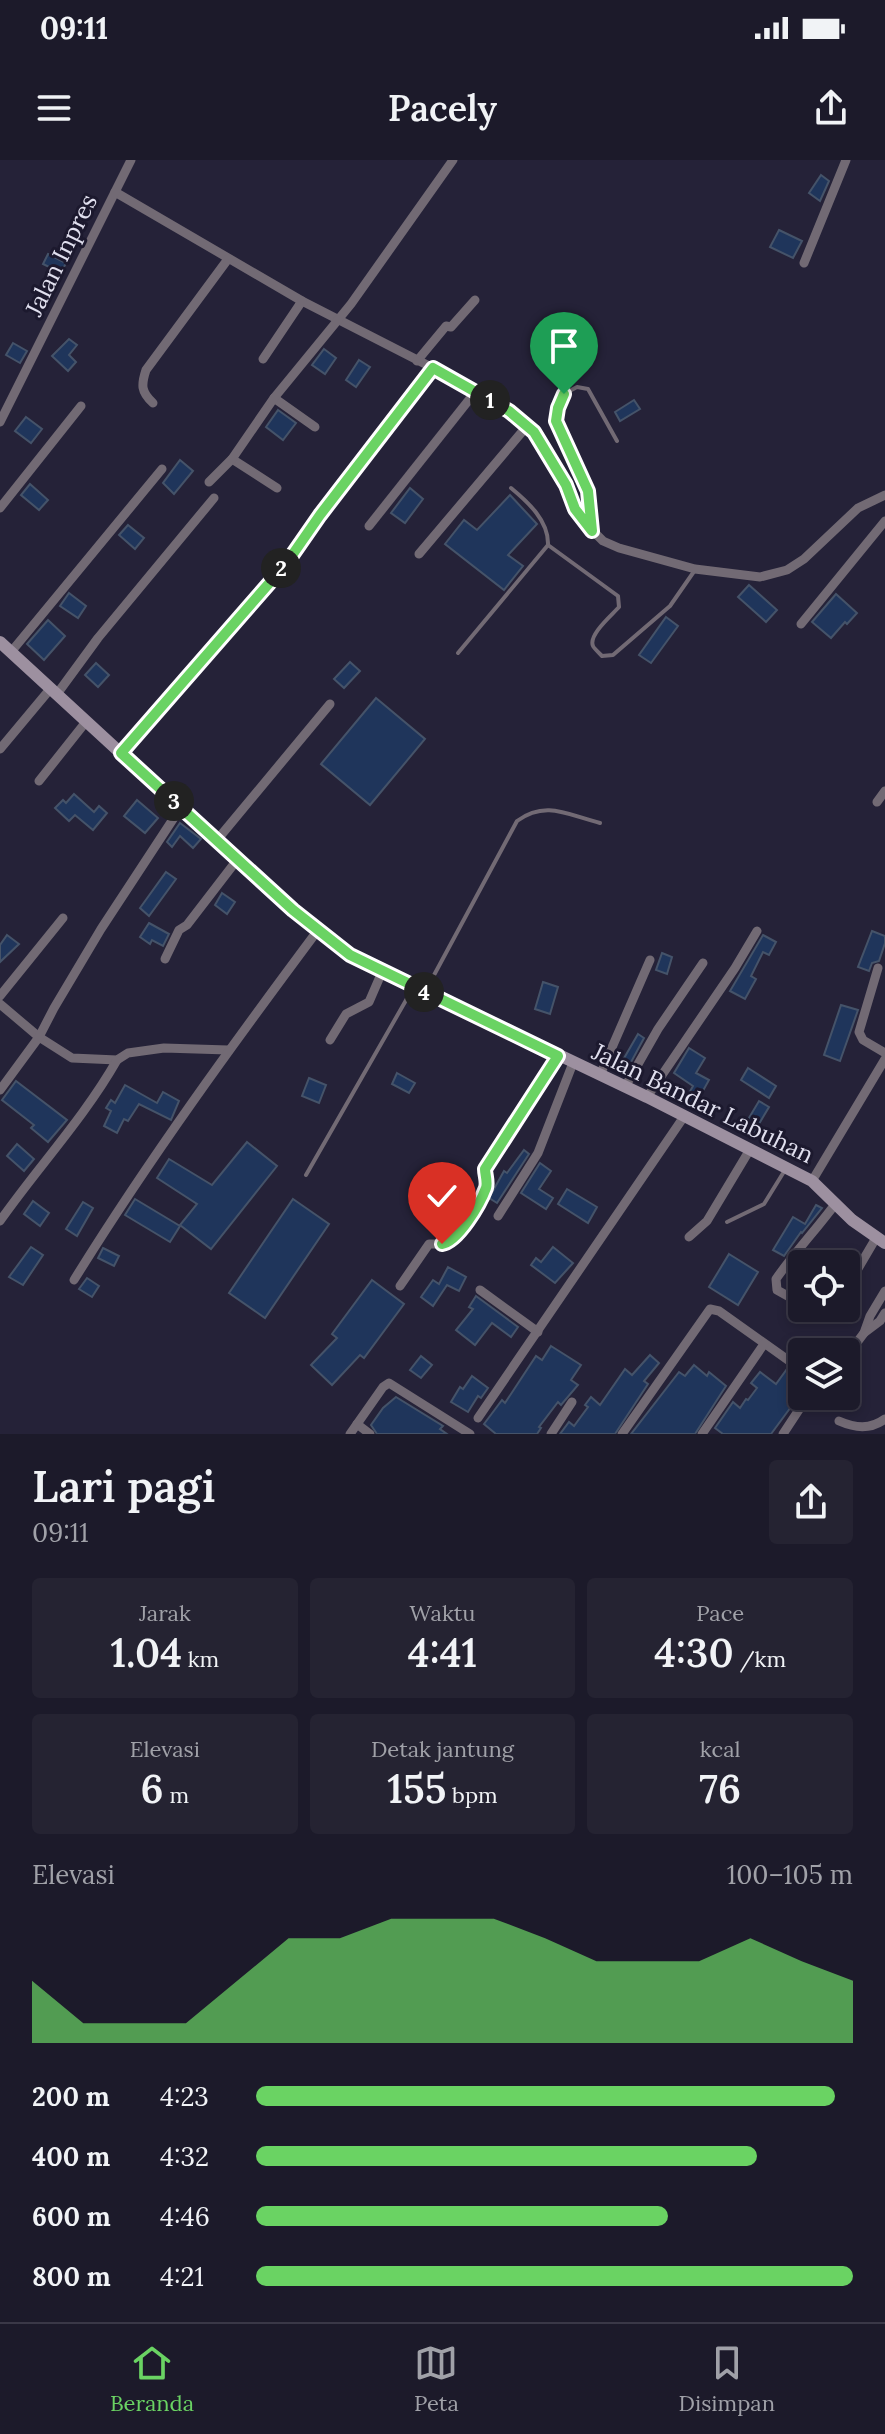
<!DOCTYPE html>
<html lang="id">
<meta charset="utf-8">
<style>
:root{--surface:#1c1a2a;--page:#252332;--text:#f1f3f6;--muted:#a0a1a8;--line:#3a3847;--accent:#6ad363}
body{margin:0;font-family:Lora,serif;background:var(--page);color:var(--text);height:100vh;display:flex;flex-direction:column;font-size:30px;white-space:nowrap}
*{box-sizing:border-box;margin:0}
p{font-size:26px;color:var(--muted)}
.icon{flex:none;width:44px;height:44px;fill:none;stroke:currentColor;stroke-width:2;stroke-linecap:round;stroke-linejoin:round}
.map{position:relative;height:1274px;overflow:hidden}
.sheet{display:flex;flex-direction:column;background:var(--surface);flex:1}
.sheet>*{flex:none}
.controls{position:absolute;left:788px;top:1090px;display:grid;gap:16px}
.controls a{display:grid;place-items:center;width:72px;height:72px;border-radius:8px;background:var(--surface);box-shadow:0 4px 12px #0003,0 0 0 2px var(--line);font-size:40px}
.pin{position:absolute;display:grid;place-items:center;width:68px;height:68px;color:#fff;margin:-82px -34px;border-radius:50% 50% 50% 0;rotate:-45deg;box-shadow:0 0 8px #0007}
.pin .icon{rotate:45deg}
.km{position:absolute;width:40px;height:40px;margin:-20px;border-radius:50%;background:#222;color:#fff;font-size:22px;line-height:40px;text-align:center}
.round{display:grid;place-items:center;flex:none;width:84px;height:84px;border-radius:8px;background:var(--page)}
.head{display:flex;align-items:center;justify-content:space-between;height:136px;padding:0 32px}
h1{font-size:44px;font-weight:600;line-height:60px}
.metrics{display:grid;grid-template-columns:repeat(3,1fr);gap:12px;height:136px;padding:8px 32px}
.metrics div{display:grid;align-content:center;border-radius:8px;background:var(--page);text-align:center}
.metrics b{font-size:40px;font-weight:600}
.metrics small{font-size:22px;font-weight:400}
.metrics p{font-size:22px}
.chart{height:224px;padding:16px 32px}
.chart p{display:flex;justify-content:space-between}
.chart svg{width:100%;height:144px;margin-top:8px;fill:var(--accent);opacity:.7}
ul{padding:0 32px;list-style:none;font-size:26px}
li{display:grid;grid-template-columns:128px 96px 1fr;align-items:center;height:60px}
li i{height:20px;border-radius:10px;background:var(--accent)}
.status{display:flex;justify-content:space-between;align-items:center;height:56px;padding:0 40px;background:var(--surface);direction:ltr}
.status svg{height:22px;fill:currentColor}
header{display:flex;justify-content:space-between;align-items:center;height:104px;padding:0 32px;background:var(--surface);font-size:36px;font-weight:600}
.menu{display:flex;justify-content:space-around;align-items:center;height:112px;border-top:2px solid var(--line);background:var(--surface);font-size:22px;color:var(--muted)}
.menu a{display:grid;justify-items:center;gap:4px}
.menu .on{color:var(--accent)}
.map>svg:first-child{display:block}
</style>
<div class="status"><b>09:11</b><svg viewBox="0 0 49 12"><path d="M0 12V9h3v3zM5 12V6h3v6zM10 12V3h3v9zM15 12V0h3v12zM26 1h20v11H26zM47 4h2v5h-2z"/></svg></div>
<header><svg class="icon" aria-label="menu" viewBox="0 0 24 24"><path d="M4 6h16M4 12h16M4 18h16"/></svg>Pacely<svg class="icon" aria-label="share" viewBox="0 0 24 24"><path d="M12 15V3M7 8l5-5 5 5M5 13v7h14v-7"/></svg></header>
<div class="map">
<svg width="885" height="1274" viewBox="0 0 885 1274">
<rect width="100%" height="100%" fill="#252238"/>
<g fill="#1f355b" stroke="#455369" stroke-width="2">
<path d="M821,15L829,21L820,41L809,33Z"/>
<path d="M779,70L802,81L793,98L770,87Z"/>
<path d="M48,94L66,103L61,113L43,104Z"/>
<path d="M69,179L77,185L69,195L76,202L68,211L52,196Z"/>
<path d="M13,183L27,191L20,203L6,195Z"/>
<path d="M324,189L336,198L325,214L312,205Z"/>
<path d="M359,200L370,207L356,227L346,220Z"/>
<path d="M634,240L640,249L620,261L615,252Z"/>
<path d="M278,250L296,263L283,280L266,267Z"/>
<path d="M26,257L42,269L31,283L15,271Z"/>
<path d="M180,300L193,311L174,334L163,323Z"/>
<path d="M30,324L48,340L39,350L21,335Z"/>
<path d="M410,328L423,339L405,363L391,353Z"/>
<path d="M510,335L537,364L508,395L523,406L504,430L445,384L464,360L477,370Z"/>
<path d="M128,365L144,378L135,389L119,375Z"/>
<path d="M749,425L777,450L766,462L738,437Z"/>
<path d="M69,433L86,446L78,458L60,446Z"/>
<path d="M836,434L857,453L847,464L845,462L831,478L812,462Z"/>
<path d="M666,457L678,466L651,503L639,495Z"/>
<path d="M48,460L65,476L44,500L27,484Z"/>
<path d="M350,502L360,511L344,528L334,519Z"/>
<path d="M96,503L109,515L98,527L85,515Z"/>
<path d="M376,538L425,579L370,645L321,604Z"/>
<path d="M74,634L94,652L99,646L107,653L93,670L75,655L69,661L55,648L63,640L66,643Z"/>
<path d="M137,640L158,658L145,673L124,656Z"/>
<path d="M180,663L201,679L193,688L180,676L172,687L167,682Z"/>
<path d="M166,712L176,719L149,756L140,748Z"/>
<path d="M222,733L235,742L227,754L215,745Z"/>
<path d="M149,763L169,774L163,786L152,780L150,784L140,777Z"/>
<path d="M872,771L885,776V783L879,801L872,803L869,811L858,807Z"/>
<path d="M7,775L19,784L0,802V785Z"/>
<path d="M763,775L776,782L769,795L763,792L751,816L756,819L745,839L730,831Z"/>
<path d="M662,793L672,797L667,814L656,810Z"/>
<path d="M543,822L558,827L550,854L535,849Z"/>
<path d="M841,845L858,850L840,901L824,895Z"/>
<path d="M638,874L644,878L630,904L623,900Z"/>
<path d="M689,888L705,898L696,913L709,920L694,947L684,942L693,926L674,913Z"/>
<path d="M748,908L776,926L769,938L741,920Z"/>
<path d="M397,913L415,923L409,933L392,924Z"/>
<path d="M309,918L326,925L319,943L302,936Z"/>
<path d="M16,921L67,960L48,982L31,968L34,965L2,940Z"/>
<path d="M125,925L157,943L163,932L179,941L171,960L139,944L128,961L124,959L117,973L104,966L111,951L106,948L111,940L115,943Z"/>
<path d="M759,941L769,947L753,974L743,968Z"/>
<path d="M247,982L277,1006L211,1089L180,1065L197,1044L157,1018L169,999L212,1025Z"/>
<path d="M17,984L34,999L24,1011L7,996Z"/>
<path d="M524,990L529,994L497,1043L489,1038L504,1011L507,1013Z"/>
<path d="M540,1003L551,1011L539,1029L553,1038L546,1049L521,1033Z"/>
<path d="M567,1029L597,1047L588,1063L558,1044Z"/>
<path d="M135,1039L180,1066L170,1082L125,1055Z"/>
<path d="M293,1039L329,1064L265,1158L229,1133Z"/>
<path d="M33,1041L49,1053L40,1066L24,1054Z"/>
<path d="M83,1042L93,1048L77,1076L66,1069Z"/>
<path d="M816,1045L822,1048L802,1073L801,1072L784,1096L773,1090L793,1057L805,1064Z"/>
<path d="M31,1087L43,1095L23,1125L9,1117Z"/>
<path d="M553,1087L573,1103L555,1123L531,1105L536,1098L541,1102Z"/>
<path d="M103,1088L119,1096L114,1106L98,1098Z"/>
<path d="M729,1094L758,1112L738,1145L709,1127Z"/>
<path d="M448,1107L466,1117L459,1131L447,1125L433,1146L421,1137L433,1120L439,1124Z"/>
<path d="M87,1118L99,1126L92,1137L79,1129Z"/>
<path d="M372,1120L404,1144L364,1198L360,1195L332,1225L311,1205L337,1178L332,1174Z"/>
<path d="M476,1136L518,1167L511,1177L492,1163L475,1185L456,1170L473,1149L469,1147Z"/>
<path d="M551,1186L581,1205L571,1220L578,1225L561,1245L558,1242L539,1267L541,1268L537,1274H496L484,1264L502,1240L505,1243L536,1196L542,1200Z"/>
<path d="M650,1195L659,1203L644,1221L648,1224L615,1274H560L569,1262L574,1266L588,1247L585,1245L591,1237L600,1245L625,1209L632,1215Z"/>
<path d="M421,1196L432,1205L421,1218L410,1210Z"/>
<path d="M694,1205L707,1216L709,1212L726,1226L695,1274H631L679,1212L685,1216Z"/>
<path d="M787,1209L802,1221V1232L771,1274H723L715,1268L733,1242L740,1248L746,1239L748,1240L757,1228L751,1223L760,1212L776,1224Z"/>
<path d="M472,1216L488,1228L481,1238L478,1236L468,1252L451,1242L460,1227L463,1229Z"/>
<path d="M396,1237L443,1266L440,1269L447,1274H377L371,1265L383,1248Z"/>
</g>
<g fill="none" stroke-linecap="round" stroke-linejoin="round">
<g stroke="#726a74" stroke-width="4">
<path d="M511,328C528,342 549,361 548,385L618,436L619,447C612,455 588,475 593,486C593,487 601,495 602,496L613,495L670,446L695,410"/>
<path d="M591,365L588,331L556,261L558,248L564,234L577,227L588,229L617,281"/>
<path d="M458,493L548,385"/>
<path d="M426,830L517,661C546,640 568,655 600,663"/>
<path d="M306,1015L413,828"/>
<path d="M727,1062L764,1044L785,1010"/>
</g>
<g stroke="#726a74" stroke-width="9">
<path d="M115,32L302,141L433,208L509,251L534,272L566,325L583,361L603,381L619,388L695,409L760,417L787,410L804,399L858,348L885,335"/>
<path d="M804,103L846,0"/>
<path d="M263,199L302,141"/>
<path d="M417,201L446,166L451,167L475,140"/>
<path d="M274,238L315,267"/>
<path d="M153,243C141,232 141,225 146,210L228,99"/>
<path d="M0,262L131,0"/>
<path d="M232,299L277,328"/>
<path d="M209,322L232,299L274,238L351,144L453,0"/>
<path d="M0,348L81,246"/>
<path d="M369,366L476,231"/>
<path d="M419,394L527,266"/>
<path d="M801,464L885,361"/>
<path d="M11,492L162,309"/>
<path d="M57,534L98,478L214,338"/>
<path d="M0,589L51,528"/>
<path d="M121,593L286,404L320,355L433,208"/>
<path d="M39,621L85,563"/>
<path d="M877,642L885,631"/>
<path d="M217,680L330,544"/>
<path d="M165,799L179,770L187,765L237,700"/>
<path d="M878,808L859,872L863,880L885,893"/>
<path d="M0,836L63,758"/>
<path d="M0,844L39,877L72,898L117,900L128,893L164,888L228,890"/>
<path d="M330,880L346,854L369,842L382,812"/>
<path d="M600,915L650,800"/>
<path d="M625,927L658,869L703,803"/>
<path d="M0,930L39,877L54,848L101,769L181,647"/>
<path d="M647,937L735,808L757,771"/>
<path d="M812,1021L885,899"/>
<path d="M498,1056L538,993L573,903"/>
<path d="M0,1061C38,1007 84,958 117,900"/>
<path d="M689,1077L707,1061L749,991"/>
<path d="M74,1120C149,999 233,884 318,770"/>
<path d="M400,1126L429,1084H448L459,1074L487,1026L485,1009L558,896"/>
<path d="M846,1129L876,1078"/>
<path d="M480,1130L538,1172"/>
<path d="M802,1144L777,1130L776,1119C795,1092 816,1070 836,1043"/>
<path d="M808,1148L825,1158L835,1148"/>
<path d="M864,1173L870,1156L885,1131"/>
<path d="M846,1197L864,1173L880,1161L885,1153"/>
<path d="M478,1258L683,958"/>
<path d="M839,1261C855,1268 870,1270 885,1259"/>
<path d="M357,1264L370,1274"/>
<path d="M350,1274L383,1227L389,1223L470,1274"/>
<path d="M551,1274L572,1242"/>
<path d="M622,1274L710,1149L719,1151L802,1210"/>
<path d="M702,1274L764,1184"/>
<path d="M783,1274L808,1236"/>
</g>
<path stroke="#9d90a0" stroke-width="12" d="M0,482L237,700L293,750L350,795L647,937L812,1021L852,1060L885,1083"/>
</g>
<g fill="none" stroke-linecap="round" stroke-linejoin="round">
<defs>
<path id="route" d="M442,1084C458,1082 480,1044 486,1028C488,1022 485,1015 485,1009L558,896L350,795L293,750L121,593L286,404L320,355L433,208L509,251L534,272L566,325L575,349L592,371L588,331L556,261L558,248L564,234"/>
</defs>
<use href="#route" stroke="#fff" stroke-width="16"/>
<use href="#route" stroke="#6ad363" stroke-width="10"/>
</g>
<g text-anchor="middle" dominant-baseline="central" stroke-width="6" stroke-linejoin="round" paint-order="stroke">
<g font-size="24" fill="#e1e0ef" stroke="#1c192e">
<text transform="translate(61 95) rotate(-64)">Jalan Inpres</text>
<text transform="translate(703 943) rotate(26)">Jalan Bandar Labuhan</text>
</g>
</g>
</svg>
<div class="controls">
<a><svg class="icon" aria-label="locate" viewBox="0 0 24 24"><circle cx="12" cy="12" r="6"/><path d="M12 2v4M12 18v4M2 12h4M18 12h4"/></svg></a>
<a><svg class="icon" aria-label="layers" viewBox="0 0 24 24"><path d="M12 4l9 5-9 5-9-5zM3 14l9 5 9-5"/></svg></a>
</div>
<div class="pin" style="left:564px;top:234px;background:#1e9e55"><svg class="icon" aria-label="arrive" viewBox="0 0 24 24"><path d="M6 21V4h12l-3 4 3 4H6"/></svg></div>
<div class="pin" style="left:442px;top:1084px;background:#d93025"><svg class="icon" aria-label="check" viewBox="0 0 24 24"><path d="M5 12l5 5 9-10"/></svg></div>
<b class="km" style="left:490px;top:240px">1</b>
<b class="km" style="left:281px;top:408px">2</b>
<b class="km" style="left:174px;top:641px">3</b>
<b class="km" style="left:424px;top:832px">4</b>
</div>
<section class="sheet">
<div class="head"><div><h1>Lari pagi</h1><p>09:11</p></div><a class="round"><svg class="icon" aria-label="share" viewBox="0 0 24 24"><path d="M12 15V3M7 8l5-5 5 5M5 13v7h14v-7"/></svg></a></div>
<div class="metrics">
<div><p>Jarak</p><b>1.04<small> km</small></b></div>
<div><p>Waktu</p><b>4:41</b></div>
<div><p>Pace</p><b>4:30<small> /km</small></b></div>
</div>
<div class="metrics">
<div><p>Elevasi</p><b>6<small> m</small></b></div>
<div><p>Detak jantung</p><b>155<small> bpm</small></b></div>
<div><p>kcal</p><b>76</b></div>
</div>
<div class="chart"><p><span>Elevasi</span>100–105 m</p>
<svg viewBox="0 0 160 44" preserveAspectRatio="none"><path d="M0 44V25L10 38L20 38L30 38L40 25L50 12L60 12L70 6L80 6L90 6L100 12L110 19L120 19L130 19L140 12L150 19L160 25V44z"/></svg>
</div>
<ul>
<li><b>200 m</b>4:23<i style="width:97%"></i></li>
<li><b>400 m</b>4:32<i style="width:84%"></i></li>
<li><b>600 m</b>4:46<i style="width:69%"></i></li>
<li><b>800 m</b>4:21<i style="width:100%"></i></li>
</ul>
</section>
<nav class="menu">
<a class="on"><svg class="icon" aria-label="home" viewBox="0 0 24 24"><path d="M3 11l9-7 9 7M6 9v11h12V9"/></svg>Beranda</a>
<a><svg class="icon" aria-label="map" viewBox="0 0 24 24"><path d="M3 6l6-2 6 2 6-2v14l-6 2-6-2-6 2zM9 4v14M15 6v14"/></svg>Peta</a>
<a><svg class="icon" aria-label="saved" viewBox="0 0 24 24"><path d="M7 4h10v16l-5-4-5 4z"/></svg>Disimpan</a>
</nav>
